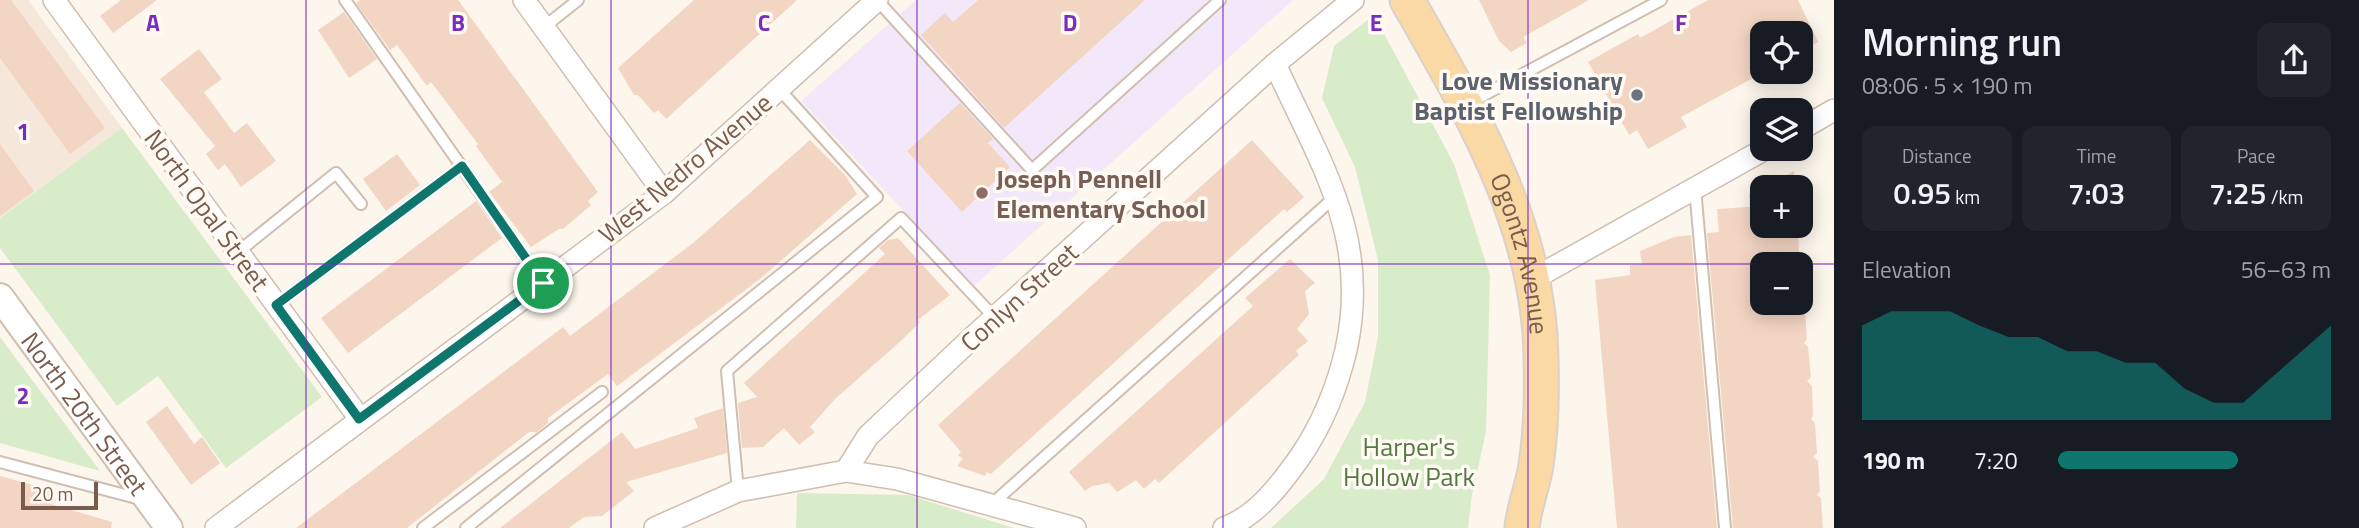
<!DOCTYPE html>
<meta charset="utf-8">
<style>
:root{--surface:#171b24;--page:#20242c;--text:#f1f3f6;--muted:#9ea1a6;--accent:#0f766e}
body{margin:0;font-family:"Titillium Web",sans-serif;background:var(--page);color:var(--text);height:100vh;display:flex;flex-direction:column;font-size:26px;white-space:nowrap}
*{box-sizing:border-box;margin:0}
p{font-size:23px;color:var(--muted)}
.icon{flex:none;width:38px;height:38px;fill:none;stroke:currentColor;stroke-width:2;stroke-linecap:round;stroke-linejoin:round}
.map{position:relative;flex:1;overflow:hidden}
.details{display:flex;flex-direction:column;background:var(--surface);width:525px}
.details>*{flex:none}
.tools{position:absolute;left:1750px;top:21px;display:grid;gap:14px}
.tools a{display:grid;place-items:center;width:63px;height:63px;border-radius:14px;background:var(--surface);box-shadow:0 4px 18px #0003;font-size:35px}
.scale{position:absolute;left:21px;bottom:18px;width:77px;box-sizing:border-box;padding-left:7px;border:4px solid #7a5c4d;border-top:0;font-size:19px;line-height:24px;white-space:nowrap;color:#7a5c4d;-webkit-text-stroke:5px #fffaf3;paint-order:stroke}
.pin{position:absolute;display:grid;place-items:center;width:60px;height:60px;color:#fff;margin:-30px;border:4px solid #fff;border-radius:50%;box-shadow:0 2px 7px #0007}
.round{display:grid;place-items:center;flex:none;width:74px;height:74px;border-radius:14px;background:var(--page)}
.overview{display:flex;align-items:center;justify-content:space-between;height:119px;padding:0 28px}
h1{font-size:38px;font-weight:600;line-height:52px}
.metrics{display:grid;grid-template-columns:repeat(3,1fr);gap:10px;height:119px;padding:7px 28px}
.metrics div{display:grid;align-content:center;border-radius:14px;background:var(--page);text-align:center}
.metrics b{font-size:30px;font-weight:600}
.metrics small{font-size:19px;font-weight:400}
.metrics p{font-size:19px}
.chart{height:196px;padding:14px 28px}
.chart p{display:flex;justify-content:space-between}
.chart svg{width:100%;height:126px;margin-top:7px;fill:var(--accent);opacity:.7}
ul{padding:0 28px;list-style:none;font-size:23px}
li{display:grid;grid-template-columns:112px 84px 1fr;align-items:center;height:52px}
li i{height:18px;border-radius:9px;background:var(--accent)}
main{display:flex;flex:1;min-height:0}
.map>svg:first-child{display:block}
</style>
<main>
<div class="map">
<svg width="1834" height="528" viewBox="0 0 1834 528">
<rect width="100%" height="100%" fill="#fdf6ec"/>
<path fill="#f5e8da" d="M0,0H28L122,128L0,218Z"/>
<path fill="#f3e8fa" d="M916,0H1293L974,286L801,101Z"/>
<g fill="#d8ecc9">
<path d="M1374,15L1454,164L1490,275L1486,432L1472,495L1468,528H1271L1324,479L1365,402L1378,337V260L1355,167L1322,98L1334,46Z"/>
<path d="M122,128L322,397L226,468L158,376L117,406L0,248V218Z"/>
<path d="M0,337L100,471L0,443Z"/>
<path d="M797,493L908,495L1014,528H796Z"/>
</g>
<g fill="#f3d5c3">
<path d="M0,0H11L105,128L70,154L0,58Z"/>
<path d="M121,0H157L113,33L100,16Z"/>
<path d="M360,0H458L598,192L588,201L591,205L563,229H559L531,247L489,192L502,182L476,146L478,144L431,82L427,86L397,45L390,50L356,3Z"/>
<path d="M694,0H797L666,119L658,110L654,113L638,95H634L618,68Z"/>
<path d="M978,0H1145L1004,128L921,35L945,13L953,22Z"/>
<path d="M1479,0H1589L1523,37L1527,43L1511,52L1499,41Z"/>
<path d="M1708,0H1798L1818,42L1801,52V33H1762L1764,72L1681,117L1687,127L1648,149L1637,130L1629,135L1588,62L1638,34L1640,38Z"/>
<path d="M344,12L377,59L349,78L318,30Z"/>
<path d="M199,49L222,79L204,92L234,133L247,123L276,161L241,187L225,164L218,170L206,154L215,146L160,79Z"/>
<path d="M960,103L993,139L988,143L1010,167L962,212L907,151Z"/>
<path d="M810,140L845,175L857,194L760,279L617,386L608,374L548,418V423L537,432H529L407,528H296L563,327L570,336L693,243Z"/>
<path d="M1252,140L1304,197L1287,212L1284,209L991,474L987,472L985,476L957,466L963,459L958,455L961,452L938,425Z"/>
<path d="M0,144L34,191L0,216Z"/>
<path d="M397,154L420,185L386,211L363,179Z"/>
<path d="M1794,171L1795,187H1762V226H1798L1795,230L1798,233L1800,264H1762V303H1801L1802,271L1804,302L1801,305L1805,309L1807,339L1804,343L1808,347L1811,377L1807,381L1812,386L1813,416L1811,419L1815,423L1817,453L1813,457L1818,461L1820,491L1817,495L1821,498L1823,528H1733L1707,233L1719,232L1717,209L1750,207L1749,194Z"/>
<path d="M476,201L502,238L348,353L321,318Z"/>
<path d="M1691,235L1717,528H1617L1595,280L1630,275V265L1642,264L1640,251L1674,237Z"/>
<path d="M898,238L950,295L918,320L920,322L902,340L835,399L810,427L815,432L799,445L784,428L763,447L742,448L738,403L757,397L744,383L885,254L879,248L888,240Z"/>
<path d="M1290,259L1315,283L1305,291L1309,314L1297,329L1308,341L1296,351L1299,355L1159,483L1155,479L1144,489L1136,480L1117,492L1109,483L1092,486L1085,491L1069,472L1253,306L1245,298Z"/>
<path d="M167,406L194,444L202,437L220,463L191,485L146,422Z"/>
<path d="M723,408L727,453L626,482L634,491L602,516L584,517L569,528H500L622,432L635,449L698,428L694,418Z"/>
<path d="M0,476L55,491L51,504L112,522L111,528H0Z"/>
</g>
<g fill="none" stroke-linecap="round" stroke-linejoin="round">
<defs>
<g id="service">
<path d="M345,0L543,283"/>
<path d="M877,0L1032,170L1220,0"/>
<path d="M544,27L578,0"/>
<path d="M1469,103L1661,0"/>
<path d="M1695,188L1725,528"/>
<path d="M238,252L336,173L361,204"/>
<path d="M276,305L462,166"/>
<path d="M0,462L144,500"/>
<path d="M738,491L727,371L901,218L995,318"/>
<path d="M992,504L1336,196"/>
<path d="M423,528L602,392"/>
<path d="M466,528L877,197L779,89"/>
</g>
<g id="minor">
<path d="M54,0L360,419"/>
<path d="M524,0L664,193"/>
<path d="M1801,129L1834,110"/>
<path d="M1533,279L1765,149"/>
<path d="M846,471L897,479L1075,528"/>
<path d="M216,528L664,193L877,0"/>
<path d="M655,528L738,491L846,471L868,436L971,339L1275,64L1353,0"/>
<path d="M1224,528C1256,517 1281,484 1300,457C1322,425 1337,388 1346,350C1371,237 1320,163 1275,64"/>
</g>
<g id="tertiary">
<path id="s1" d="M0,297L169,528"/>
</g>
<g id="primary">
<path id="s2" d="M1407,0C1471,112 1540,226 1541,359C1542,395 1541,436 1535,471C1531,490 1524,508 1522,528"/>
</g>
</defs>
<use href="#service" stroke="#d1beb0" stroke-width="14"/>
<use href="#minor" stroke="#d1beb0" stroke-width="24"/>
<use href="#tertiary" stroke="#d1beb0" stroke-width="30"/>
<use href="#primary" stroke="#dad1cd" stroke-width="37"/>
<use href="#service" stroke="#fff" stroke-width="10"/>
<use href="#minor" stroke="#fff" stroke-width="21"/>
<use href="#tertiary" stroke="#fff" stroke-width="26"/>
<use href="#primary" stroke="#fbd9a5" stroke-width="33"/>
</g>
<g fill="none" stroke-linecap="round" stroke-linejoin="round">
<defs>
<path id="route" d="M462,166L543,283L359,419L276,305Z"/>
</defs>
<use href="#route" stroke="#fff" stroke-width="14"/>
<use href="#route" stroke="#0f766e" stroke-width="9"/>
</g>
<path fill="none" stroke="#7b2cbf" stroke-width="2" stroke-opacity="0.55" d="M306,0V528M611,0V528M917,0V528M1223,0V528M1528,0V528M0,264H1834"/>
<circle fill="#6b7280" stroke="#fffaf3" stroke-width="2.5" cx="1637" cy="95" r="7"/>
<circle fill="#8d6e63" stroke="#fffaf3" stroke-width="2.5" cx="982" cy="193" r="7"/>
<g text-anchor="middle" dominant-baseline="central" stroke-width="7" stroke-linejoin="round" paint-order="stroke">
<g font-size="26" font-weight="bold" fill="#5b616d" stroke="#fffaf3" text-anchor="end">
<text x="1623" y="80">Love Missionary<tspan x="1623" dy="30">Baptist Fellowship</tspan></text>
</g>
<g font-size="26" fill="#7a5c4d" stroke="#fffaf3">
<text transform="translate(685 168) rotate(-40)">West Nedro Avenue</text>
<text transform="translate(207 210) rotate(54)">North Opal Street</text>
<text stroke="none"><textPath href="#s2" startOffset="280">Ogontz Avenue</textPath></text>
<text transform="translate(1019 297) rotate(-42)">Conlyn Street</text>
<text stroke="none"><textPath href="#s1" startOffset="144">North 20th Street</textPath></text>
</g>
<g font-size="26" font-weight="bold" fill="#785e54" stroke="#fffaf3" text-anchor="start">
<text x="996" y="178">Joseph Pennell<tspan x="996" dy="30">Elementary School</tspan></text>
</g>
<g font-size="26" fill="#537a41" stroke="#fffaf3">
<text x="1409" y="446">Harper's<tspan x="1409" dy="30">Hollow Park</tspan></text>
</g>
</g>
<g font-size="23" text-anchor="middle" font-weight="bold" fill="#7b2cbf" stroke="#fffaf3" stroke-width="7" stroke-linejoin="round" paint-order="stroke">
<text x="153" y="31">A</text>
<text x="458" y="31">B</text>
<text x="764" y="31">C</text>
<text x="1070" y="31">D</text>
<text x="1376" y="31">E</text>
<text x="1681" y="31">F</text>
<text x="23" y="140">1</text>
<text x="23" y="404">2</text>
</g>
</svg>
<div class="tools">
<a><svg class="icon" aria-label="locate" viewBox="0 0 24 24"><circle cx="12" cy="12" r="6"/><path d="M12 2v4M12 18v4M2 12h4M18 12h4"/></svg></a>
<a><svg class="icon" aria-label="layers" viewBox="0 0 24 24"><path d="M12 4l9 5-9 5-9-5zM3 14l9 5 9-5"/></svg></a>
<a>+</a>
<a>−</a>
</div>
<div class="scale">20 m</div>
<div class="pin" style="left:543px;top:283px;background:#1e9e55"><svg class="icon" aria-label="arrive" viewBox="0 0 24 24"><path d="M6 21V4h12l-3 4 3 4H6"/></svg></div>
</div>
<section class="details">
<div class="overview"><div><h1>Morning run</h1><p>08:06 · 5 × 190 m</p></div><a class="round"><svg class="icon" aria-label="share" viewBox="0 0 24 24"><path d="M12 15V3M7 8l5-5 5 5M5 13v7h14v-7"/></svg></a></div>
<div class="metrics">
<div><p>Distance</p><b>0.95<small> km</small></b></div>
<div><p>Time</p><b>7:03</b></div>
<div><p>Pace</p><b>7:25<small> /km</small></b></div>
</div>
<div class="chart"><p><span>Elevation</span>56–63 m</p>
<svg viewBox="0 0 160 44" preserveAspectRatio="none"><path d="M0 44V11L10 6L20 6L30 6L40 11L50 15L60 15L70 20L80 20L90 24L100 24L110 33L120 38L130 38L140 29L150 20L160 11V44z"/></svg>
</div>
<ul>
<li><b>190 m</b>7:20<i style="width:66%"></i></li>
</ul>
</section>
</main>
